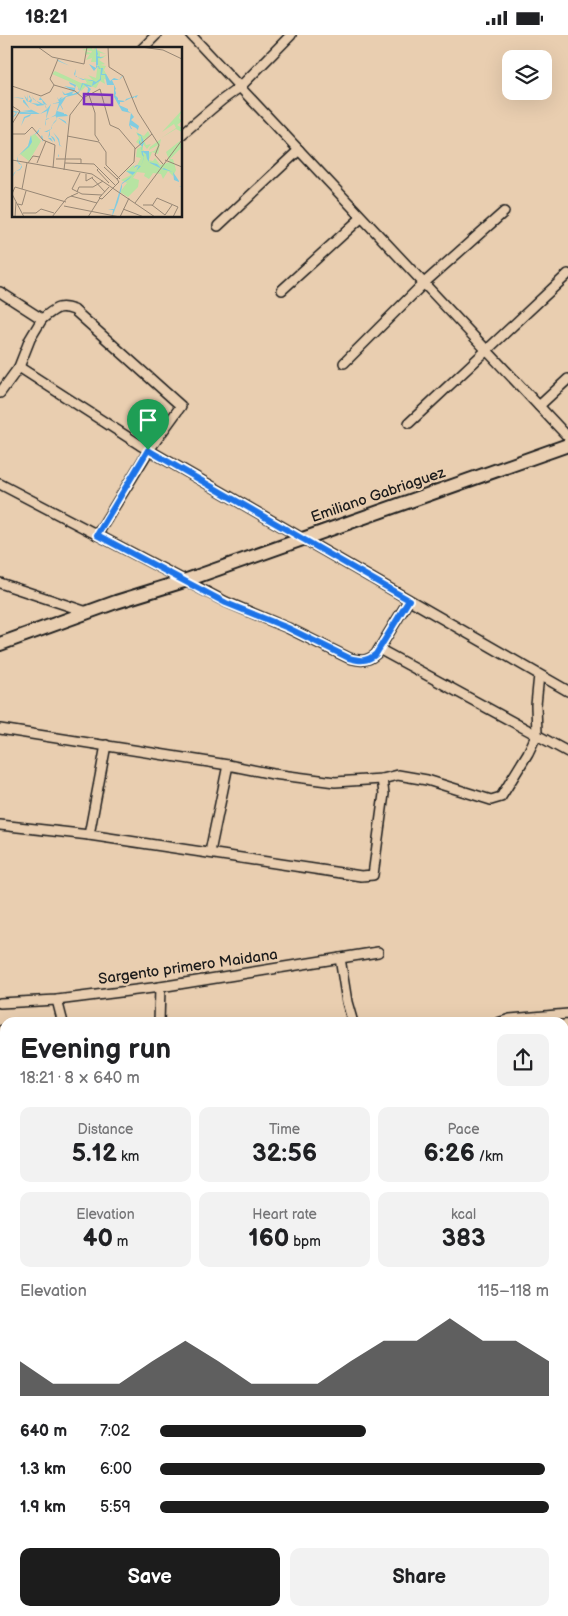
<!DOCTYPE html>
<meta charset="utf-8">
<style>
:root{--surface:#fff;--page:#f2f2f2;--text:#202124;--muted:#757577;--accent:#1c1c1c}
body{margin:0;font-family:"Balsamiq Sans",sans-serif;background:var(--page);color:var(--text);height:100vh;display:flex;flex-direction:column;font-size:19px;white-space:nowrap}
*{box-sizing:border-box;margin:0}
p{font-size:16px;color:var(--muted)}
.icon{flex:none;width:28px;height:28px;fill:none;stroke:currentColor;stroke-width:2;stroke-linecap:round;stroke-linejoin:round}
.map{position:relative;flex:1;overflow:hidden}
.details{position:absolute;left:0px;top:982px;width:569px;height:599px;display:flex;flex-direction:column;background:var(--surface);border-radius:15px 15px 0 0;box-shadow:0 5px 20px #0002}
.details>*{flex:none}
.fabs{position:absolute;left:502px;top:15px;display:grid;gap:10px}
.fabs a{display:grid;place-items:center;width:50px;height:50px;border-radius:10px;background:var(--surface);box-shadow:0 5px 20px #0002;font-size:25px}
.pin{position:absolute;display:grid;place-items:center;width:42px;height:42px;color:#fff;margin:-51px -21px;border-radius:50% 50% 50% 0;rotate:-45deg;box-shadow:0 0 5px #0007}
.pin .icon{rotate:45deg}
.round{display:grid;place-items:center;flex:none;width:52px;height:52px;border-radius:10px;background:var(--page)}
.head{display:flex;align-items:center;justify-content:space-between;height:85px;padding:0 20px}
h1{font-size:28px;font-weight:700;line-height:38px}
.metrics{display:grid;grid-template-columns:repeat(3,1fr);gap:8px;height:85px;padding:5px 20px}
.metrics div{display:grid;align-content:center;border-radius:10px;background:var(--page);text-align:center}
.metrics b{font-size:25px;font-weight:700}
.metrics small{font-size:14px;font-weight:400}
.metrics p{font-size:14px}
.chart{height:140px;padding:10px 20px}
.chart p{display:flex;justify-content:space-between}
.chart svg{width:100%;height:90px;margin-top:5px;fill:var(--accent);opacity:.7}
.cta{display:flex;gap:10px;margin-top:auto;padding:10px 20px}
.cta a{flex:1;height:58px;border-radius:10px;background:var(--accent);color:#fff;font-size:20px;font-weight:700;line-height:58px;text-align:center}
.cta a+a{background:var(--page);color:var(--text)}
ul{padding:0 20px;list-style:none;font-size:16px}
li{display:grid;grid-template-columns:80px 60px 1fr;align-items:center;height:38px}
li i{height:12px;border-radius:6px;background:var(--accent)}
.status{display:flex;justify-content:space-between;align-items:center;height:35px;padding:0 25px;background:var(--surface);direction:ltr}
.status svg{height:14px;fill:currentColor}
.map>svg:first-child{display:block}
</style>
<div class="status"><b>18:21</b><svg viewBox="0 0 49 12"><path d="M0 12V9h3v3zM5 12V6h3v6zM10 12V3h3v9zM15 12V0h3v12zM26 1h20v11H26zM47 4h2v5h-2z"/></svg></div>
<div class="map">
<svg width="568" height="1581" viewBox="0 0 568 1581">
<rect width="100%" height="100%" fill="#e9ceb0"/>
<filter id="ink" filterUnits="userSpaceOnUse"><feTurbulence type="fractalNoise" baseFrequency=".02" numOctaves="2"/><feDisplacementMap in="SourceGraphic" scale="10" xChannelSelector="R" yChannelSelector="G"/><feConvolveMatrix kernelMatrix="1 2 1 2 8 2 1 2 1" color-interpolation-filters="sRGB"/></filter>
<g filter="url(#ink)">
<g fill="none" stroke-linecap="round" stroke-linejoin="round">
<defs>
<g id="minor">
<path d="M191,0L568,402"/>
<path d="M142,14L156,0"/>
<path d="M181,100L222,65L240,52L291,0"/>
<path d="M218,191L299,115"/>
<path d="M282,255L361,183"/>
<path d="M0,257L42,284L30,304L19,332L0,358"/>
<path d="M42,284C55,274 58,269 74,275L181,371L149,415L97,500"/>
<path d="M344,328L423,249L504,177"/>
<path d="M19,332L140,410L568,656"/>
<path d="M539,371L568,344"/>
<path d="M409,388L568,239"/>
<path d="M0,449L226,567L288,593L349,623C360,626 367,627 376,619L409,565"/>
<path d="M0,548L87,577"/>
<path d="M379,614L568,717"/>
<path d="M0,694L228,730L273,739L335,747L382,744L398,740L427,745L491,765L501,762L528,718L537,699L536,670L539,640"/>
<path d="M0,790L89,800L361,841L373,840L384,759L382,744"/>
<path d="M89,800L106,710"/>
<path d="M210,817L228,730"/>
<path d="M340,923L347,967L353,988"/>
<path d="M57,965L63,988"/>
<path d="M0,968L57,965L160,952L378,917"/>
<path d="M159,988L160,952"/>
<path d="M498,988L510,984L568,979"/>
<path d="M0,996L5,995"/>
<path d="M564,1034L568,1051"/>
<path d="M0,1106L5,1120"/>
<path d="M0,1162L5,1160"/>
<path d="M564,1225L568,1223"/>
<path d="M564,1258L568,1251"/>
<path d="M564,1360L568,1357"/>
<path d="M564,1416L568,1421"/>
<path d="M564,1508L568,1505"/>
<path d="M564,1565L568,1568"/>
<path d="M447,1576L451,1581"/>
<path d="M490,1581L495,1576"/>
</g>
<g id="tertiary">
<path d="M564,1086L568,1085"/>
<path d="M0,1312L5,1310"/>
</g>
<g id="secondary">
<path d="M0,609L116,567L184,546L568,410"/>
<path d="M0,1219L5,1224"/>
<path d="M246,1576L247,1581"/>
</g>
</defs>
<use href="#minor" stroke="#1c1c1c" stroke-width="12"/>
<use href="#tertiary" stroke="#1c1c1c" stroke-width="15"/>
<use href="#secondary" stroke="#1c1c1c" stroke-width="16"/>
<use href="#minor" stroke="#e9ceb0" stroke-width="9"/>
<use href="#tertiary" stroke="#e9ceb0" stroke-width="11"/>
<use href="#secondary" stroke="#e9ceb0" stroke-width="12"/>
</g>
</g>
<g fill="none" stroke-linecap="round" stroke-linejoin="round" filter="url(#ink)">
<defs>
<path id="route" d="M148,415L409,565L376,619C367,627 360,626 349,623L288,593L226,568L97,500Z"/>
</defs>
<use href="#route" stroke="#fff" stroke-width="10"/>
<use href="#route" stroke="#1a73e8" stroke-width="6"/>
</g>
<g text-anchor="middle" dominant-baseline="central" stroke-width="4.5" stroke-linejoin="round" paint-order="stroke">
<g font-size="15" fill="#1c1c1c" stroke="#e9ceb0">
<text transform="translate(378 460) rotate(-19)">Emiliano Gabriaguez</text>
<text transform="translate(188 932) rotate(-8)">Sargento primero Maidana</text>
</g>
</g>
<g transform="translate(12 12)">
<rect width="170" height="170" fill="#e9ceb0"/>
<path d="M79,0L81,3L84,0L85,12V3L94,7L88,6V10L95,8L87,13L93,17L88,18L94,19L92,23L98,34L92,32L93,37L88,34L84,41L75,38L69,44L63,37L40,27L43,24L69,36H75L72,31L81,33L76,28L84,31L86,15H79L80,11L74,13L78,7L73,8V4L79,6L80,4L70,3ZM170,63L167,71L170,74L165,78L170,81V85L164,82L149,91L164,81L162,77L150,85ZM136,84L138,88L132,93L134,98L139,97L135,102L131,97V103L135,106L142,104L144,102L146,98L137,103L138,100L149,92L146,107L140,105L137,113L141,114L143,111L148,118L158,115L154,105L168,94L170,100L158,112H161L164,123L161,129L156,124L151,132L149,127L141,126L137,132L132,129L133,126L125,125L121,131L127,133L126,140L116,150L108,145L115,136L109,133L119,128L114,124L122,118L123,122L129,111L124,110L125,102L130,99L124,95L127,91L124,85L132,89ZM23,87L29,94L17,114L8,107L16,99L19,89Z" fill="#b7e4a2"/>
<path d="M84,0L86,7L85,9L92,11H86V18L84,19H87L88,22L89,21H91L90,27H94L98,34L102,31L105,32L107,33L109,30L112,28L107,33H100L104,42L103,43L104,46V47L103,48L106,51V53L113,54L116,48L114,52L126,48L129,49L126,48L124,51L122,49V51H119L111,55H108V57L107,58L116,62V64L119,66L122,70L119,73L127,79L125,86L129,88L132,95L129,104H137V115L145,117L150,122L152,121L154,122L161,125L167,134V139H169L170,140L167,139V135L162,133L161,125L150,122L138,116L135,112L134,107L131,105V107L132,109V111L129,119L117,132L110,137V140L106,155L100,170L101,163L96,162H102L110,136L121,128L114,124L124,125L127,118L122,121L123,119L125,118L129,119L132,110L130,108L129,103L130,99L128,98L127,96V93L130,98L129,89L126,88L125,86L126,83L124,81L118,78L120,82H119L117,78L119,66L110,64L102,50V38H95L93,28H89V33L80,39L79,40L75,39L79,42L75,49L76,41L71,37L68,44L66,47L54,50L49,58L51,62V63L48,58L45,64L52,66V67H54L56,69L44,70L47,71L53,74L54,75V76L56,78L45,70V72L44,74L41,77L40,79L39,80L40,81L38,83V84L41,85L47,92L48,98L50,100L47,98L46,91L48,102L47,105V106L46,107L47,109L46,110V107L47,106V105L48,102L46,93L41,85L38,84V88L39,89L41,90L42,91L43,93V95L38,88L36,91H39L41,95L36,91L38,83L35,85H32L30,88L31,92V95L29,90L30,88L32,85L39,82V80L42,75L45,72L43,68L34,73V77L33,79L27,82V84L26,86L24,87V90V87L19,88L20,95L17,100L6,109V115L10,118V120L8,123L4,124L0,131L2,126L4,124L8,122L10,118L7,117L5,114L6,109L16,99L19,88L23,87L28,81H29L33,79L35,64L28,67H19L18,69L16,70L13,71L9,79L12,70L19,67H8L5,65L4,68L0,71L4,66L0,64L24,66L10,64L19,63L11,55V53H12V52L0,50L11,51L18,62L28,67L35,62V61H34L33,59V58L25,59L24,58L19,56L18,55H16L14,53V52L13,51V50L12,48L15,52V47L16,55L19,52L17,50V48L20,53L19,56L28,57L21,51L20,48L21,52L33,58L35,62L39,57L35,58L32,57L31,56L30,53H27L28,50L35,58L47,55L45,50L47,53L48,51L51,50L48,53L56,48H52L50,44L53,47L62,44L52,39L63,41L62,39L58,37L57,35L64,38L63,42V44L60,46L61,47L68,44L66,42V41L68,43L70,36L80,39L81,34H75L74,33H71L63,29L62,27L64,22L58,19L46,14L44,12L64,22L63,29H65V30L74,33L75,34L80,33L84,35L88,32L89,22H87L86,19L82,24L77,17L84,21ZM47,56L43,69L34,72L39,57Z" fill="#81cce0" fill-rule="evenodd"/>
<path fill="none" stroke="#978775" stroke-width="1" d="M26,0L40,10L72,17L75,0M96,0L97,20L111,29L126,65L147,98L143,108L151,117M129,0L151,3L170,12M46,12L38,32L42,38L63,44L71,51M0,39L29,49L38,45L42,38M76,45L83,66V88L87,94M71,51L88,42L98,78L107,82L123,101L122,115L105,132L107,135L90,152L87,151L97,140M0,59L8,64L0,77M0,87H13L20,80L31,93L43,98L41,121M55,89L87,95L94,105V118L108,132M123,102L140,87M44,112H69V116M0,113L80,127L143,170M153,113L170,120M16,116L21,109L28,110M25,116L34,94M53,116L82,117L104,139M92,120L105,132M87,121L85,123L97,136M52,123L58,68L71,51M68,126L60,142L70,147L90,148M74,127V134L81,130M80,131L93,145M10,142L15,116M65,145L67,140H81L91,134M0,147L3,140L54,155M0,147L12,170M59,149L85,156M123,156L170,93M6,157L10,158L14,144M131,158H140L153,168L160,158M52,159L108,170M140,159L145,151L166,160L161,170M111,162L132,170M11,166H24L29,162L42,166M3,170L4,155M40,170L55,151L66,146M76,170L88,151M108,170L117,151"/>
<path fill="#7b2cbf" fill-opacity="0.15" stroke="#7b2cbf" stroke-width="2.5" d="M72,47L100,48V58L72,57Z"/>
<rect width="170" height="170" fill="none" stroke="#1c1c1c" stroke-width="2.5"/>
</g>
</svg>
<div class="fabs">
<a><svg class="icon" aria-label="layers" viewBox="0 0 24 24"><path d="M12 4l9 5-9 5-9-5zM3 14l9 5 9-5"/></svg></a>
</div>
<div class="pin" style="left:148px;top:415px;background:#1e9e55"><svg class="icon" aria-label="arrive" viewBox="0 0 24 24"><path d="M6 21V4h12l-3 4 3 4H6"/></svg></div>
<section class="details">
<div class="head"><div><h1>Evening run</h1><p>18:21 · 8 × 640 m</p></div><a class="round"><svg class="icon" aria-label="share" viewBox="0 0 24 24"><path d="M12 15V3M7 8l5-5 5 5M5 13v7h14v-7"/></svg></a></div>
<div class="metrics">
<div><p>Distance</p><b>5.12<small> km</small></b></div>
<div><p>Time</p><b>32:56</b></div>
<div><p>Pace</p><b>6:26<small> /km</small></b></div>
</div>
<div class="metrics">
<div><p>Elevation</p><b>40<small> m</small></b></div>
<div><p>Heart rate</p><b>160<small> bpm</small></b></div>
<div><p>kcal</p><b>383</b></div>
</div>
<div class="chart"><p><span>Elevation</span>115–118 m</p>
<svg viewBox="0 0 160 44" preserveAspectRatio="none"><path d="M0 44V27L10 38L20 38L30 38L40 27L50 17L60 27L70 38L80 38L90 38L100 27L110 17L120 17L130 6L140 17L150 17L160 27V44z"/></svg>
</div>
<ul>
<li><b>640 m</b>7:02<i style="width:53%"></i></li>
<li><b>1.3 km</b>6:00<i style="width:99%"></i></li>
<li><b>1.9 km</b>5:59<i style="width:100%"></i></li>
</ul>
<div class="cta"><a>Save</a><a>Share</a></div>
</section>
</div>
